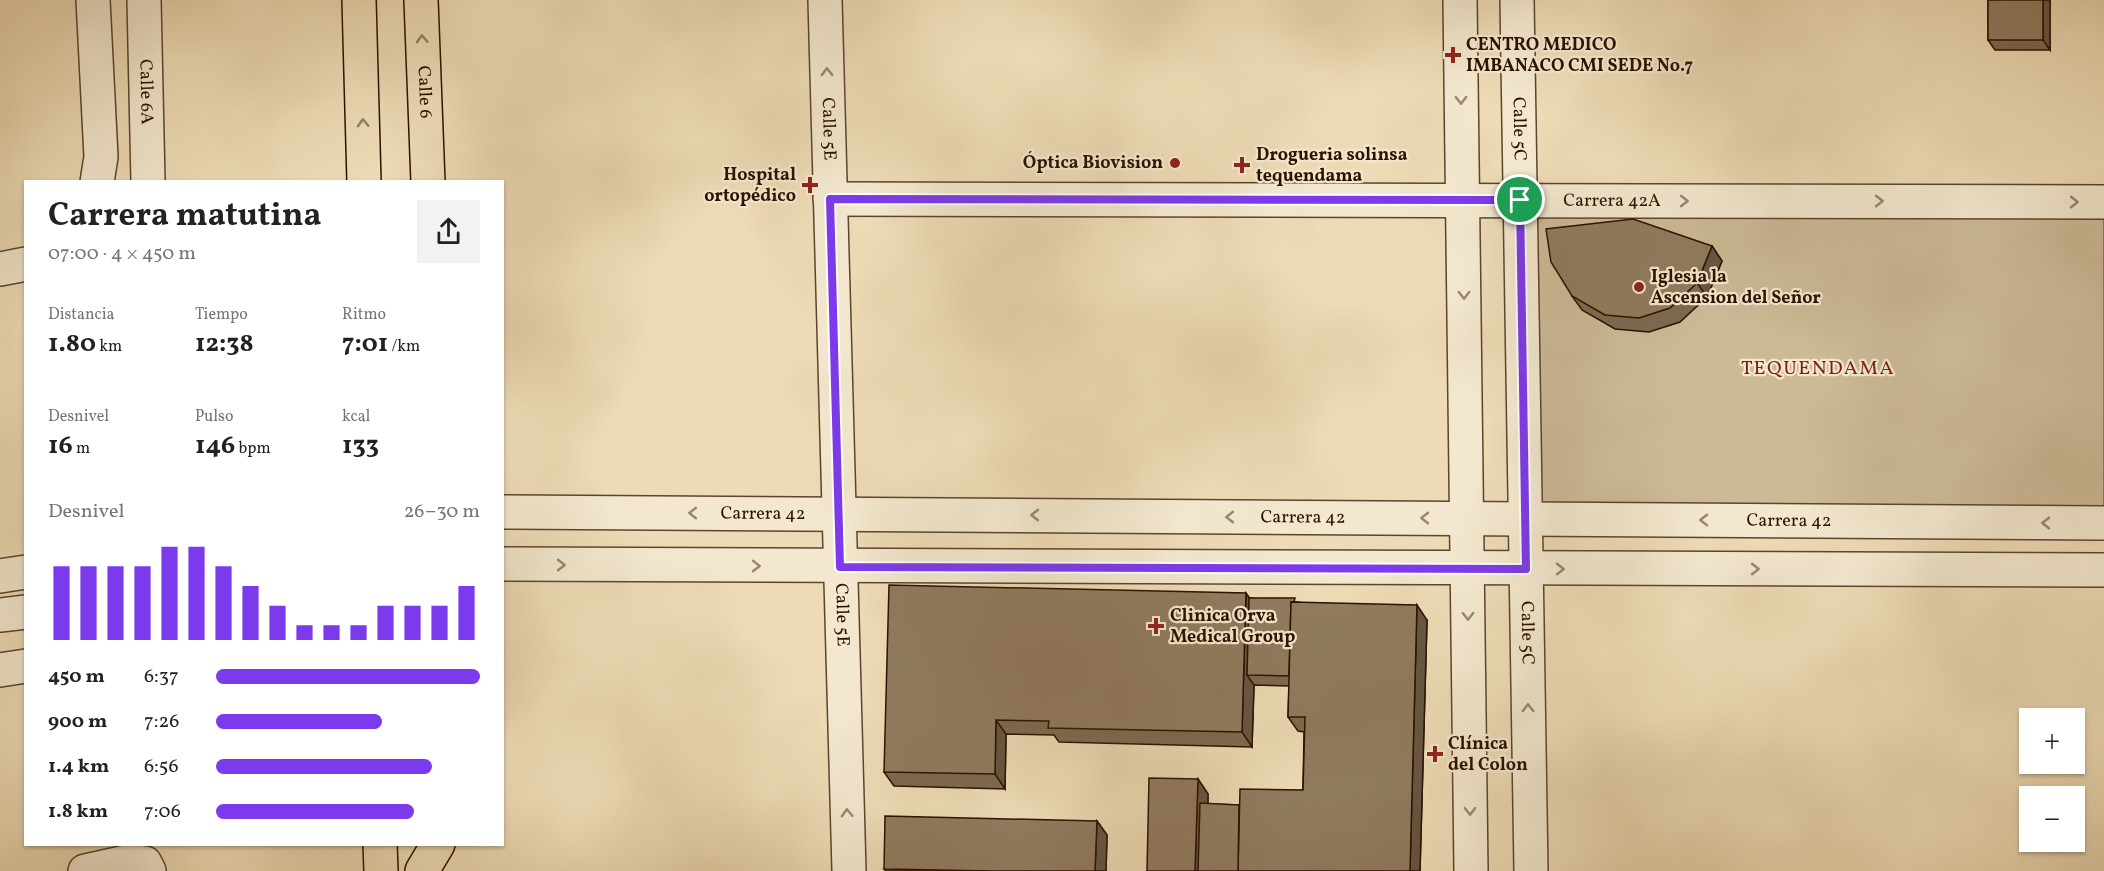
<!DOCTYPE html>
<html lang="es">
<meta charset="utf-8">
<style>
:root{--surface:#fff;--page:#f2f2f2;--text:#222;--muted:#767676;--accent:#7c3aed}
body{margin:0;font-family:Vollkorn,serif;background:var(--page);color:var(--text);height:100vh;display:flex;flex-direction:column;font-size:22px;white-space:nowrap}
*{box-sizing:border-box;margin:0}
p{font-size:20px;color:var(--muted)}
.icon{flex:none;width:33px;height:33px;fill:none;stroke:currentColor;stroke-width:2;stroke-linecap:round;stroke-linejoin:round}
.map{position:relative;flex:1;overflow:hidden}
.side{position:absolute;left:24px;top:180px;width:480px;height:666px;display:flex;flex-direction:column;background:var(--surface);border-radius:0px;box-shadow:0 2px 4px #0004}
.side>*{flex:none}
.buttons{position:absolute;left:2019px;top:708px;display:grid;gap:12px}
.buttons a{display:grid;place-items:center;width:66px;height:66px;border-radius:0px;background:var(--surface);box-shadow:0 2px 4px #0004;font-size:30px}
.pin{position:absolute;display:grid;place-items:center;width:51px;height:51px;color:#fff;margin:-26px;border:3px solid #fff;border-radius:50%;box-shadow:0 2px 6px #0007}
.round{display:grid;place-items:center;flex:none;width:63px;height:63px;border-radius:0px;background:var(--page)}
.overview{display:flex;align-items:center;justify-content:space-between;height:102px;padding:0 24px}
h1{font-size:33px;font-weight:700;line-height:45px}
.figures{display:grid;grid-template-columns:repeat(3,1fr);gap:9px;height:102px;padding:6px 24px}
.figures div{display:grid;align-content:center}
.figures b{font-size:26px;font-weight:700}
.figures small{font-size:16px;font-weight:400}
.figures p{font-size:16px}
.chart{height:168px;padding:12px 24px}
.chart p{display:flex;justify-content:space-between}
.chart svg{width:100%;height:108px;margin-top:6px;stroke:var(--accent);stroke-width:6}
ul{padding:0 24px;list-style:none;font-size:20px}
li{display:grid;grid-template-columns:96px 72px 1fr;align-items:center;height:45px}
li i{height:15px;border-radius:8px;background:var(--accent)}
.map>svg:first-child{display:block}
</style>
<div class="map">
<svg width="2104" height="871" viewBox="0 0 2104 871">
<rect width="100%" height="100%" fill="#eddbb5"/>
<filter id="stains"><feTurbulence type="fractalNoise" baseFrequency=".00333" numOctaves="4"/><feColorMatrix values="0 0 0 0 .2 0 0 0 0 .09 0 0 0 0 .02 0 0 0 .5 -.17"/></filter>
<radialGradient id="worn" r=".72"><stop offset=".6" stop-color="#630" stop-opacity="0"/><stop offset="1" stop-color="#630" stop-opacity=".3"/></radialGradient>
<path fill="#ccb996" stroke="#7c654b" stroke-width="1.5" d="M1520,200L2104,202V523L1525,519Z"/>
<g fill="none" stroke-linecap="round" stroke-linejoin="round">
<defs>
<g id="minor">
<path d="M93,0L101,157L97,182"/>
<path id="s1" d="M144,0L148,182"/>
<path id="s2" d="M825,0L849,871"/>
<path d="M1460,0L1471,871"/>
<path id="s3" d="M1517,0L1531,871"/>
<path id="s4" d="M830,199L2104,202"/>
<path d="M0,269L26,264"/>
<path id="s5" d="M502,512L2104,523"/>
<path d="M502,564L2104,570"/>
<path d="M0,576L26,572"/>
<path d="M0,615L26,612"/>
<path d="M0,670L26,666"/>
<path d="M85,871L130,861L145,863L149,871"/>
</g>
<g id="major">
<path d="M359,0L364,182"/>
<path id="s6" d="M421,0L428,182"/>
<path d="M380,844L381,871"/>
<path d="M422,871L438,844"/>
</g>
</defs>
<use href="#minor" stroke="#5c442d" stroke-width="36"/>
<use href="#major" stroke="#2b1100" stroke-width="36"/>
<use href="#minor" stroke="#f3e8cf" stroke-width="33"/>
<use href="#major" stroke="#eddbb5" stroke-width="33"/>
</g>
<g fill="#7c6951" stroke="#2b1100" stroke-width="1.5">
<path d="M1988,0H2050V50H1995L1988,40Z"/>
<path d="M1712,246L1722,261L1707,297L1680,322L1649,332L1615,329L1582,310L1572,296Z"/>
<path d="M1249,598L1297,602L1427,620L1420,871H1147L1198,779L1208,794V804L1239,805L1303,790L1304,732L1298,731L1288,717L1289,686L1254,685L1252,747L1059,742L1054,735L1006,734L1005,789L894,786L884,772Z"/>
<path d="M1097,821L1107,835L1106,871H886L884,869Z"/>
</g>
<g fill="#655542" stroke="#2b1100" stroke-width="1.5">
<path d="M2043,0H2050V50L2043,40Z"/>
<path d="M1712,246L1722,261L1707,297L1697,283Z"/>
<path d="M1246,593L1256,607L1247,675L1254,685L1252,747L1242,732Z"/>
<path d="M1417,605L1427,620L1420,871H1410Z"/>
<path d="M996,720L1006,734L1005,789L995,774Z"/>
<path d="M1198,779L1208,794L1206,871H1195Z"/>
<path d="M1097,821L1107,835L1106,871H1095Z"/>
</g>
<g fill="#907a5e" stroke="#2b1100" stroke-width="1.5">
<rect x="1988" y="0" width="55" height="40"/>
<path d="M1633,219L1712,246L1697,283L1670,308L1639,318L1605,315L1572,296L1551,262L1546,229Z"/>
<path d="M889,585L1246,593L1242,732L1048,728L1049,721L996,720L995,774L884,772Z"/>
<path d="M1249,598H1295L1294,602H1291L1289,676L1247,675Z"/>
<path d="M1291,602L1417,605L1410,871H1238L1240,789L1303,790L1305,717H1288Z"/>
<path d="M1149,778L1198,779L1195,871H1147Z"/>
<path d="M1200,803L1239,805L1238,871H1198Z"/>
<path d="M885,816L1097,821L1095,871H992L884,869Z"/>
</g>
<defs><path id="oneway-chevron" d="M-2-3.5L2.5 0L-2 3.5" fill="none" stroke-width="1.6" stroke-linecap="round" stroke-linejoin="round" transform="scale(1.5)"/></defs>
<g stroke="#968064">
<use href="#oneway-chevron" transform="translate(422 39) rotate(-92)"/>
<use href="#oneway-chevron" transform="translate(363 123) rotate(-92)"/>
</g>
<g stroke="#998772">
<use href="#oneway-chevron" transform="translate(827 72) rotate(-91)"/>
<use href="#oneway-chevron" transform="translate(1461 100) rotate(89)"/>
<use href="#oneway-chevron" transform="translate(1684 201)"/>
<use href="#oneway-chevron" transform="translate(1879 201)"/>
<use href="#oneway-chevron" transform="translate(2074 202)"/>
<use href="#oneway-chevron" transform="translate(1464 295) rotate(89)"/>
<use href="#oneway-chevron" transform="translate(693 513) rotate(-180)"/>
<use href="#oneway-chevron" transform="translate(1035 515) rotate(-180)"/>
<use href="#oneway-chevron" transform="translate(1230 517) rotate(-180)"/>
<use href="#oneway-chevron" transform="translate(1425 518) rotate(-180)"/>
<use href="#oneway-chevron" transform="translate(1704 520) rotate(-180)"/>
<use href="#oneway-chevron" transform="translate(2046 523) rotate(-180)"/>
<use href="#oneway-chevron" transform="translate(561 565)"/>
<use href="#oneway-chevron" transform="translate(756 566)"/>
<use href="#oneway-chevron" transform="translate(1560 569)"/>
<use href="#oneway-chevron" transform="translate(1755 569)"/>
<use href="#oneway-chevron" transform="translate(1468 616) rotate(89)"/>
<use href="#oneway-chevron" transform="translate(1528 708) rotate(-91)"/>
<use href="#oneway-chevron" transform="translate(1470 811) rotate(89)"/>
<use href="#oneway-chevron" transform="translate(847 813) rotate(-92)"/>
</g>
<g fill="none" stroke-linecap="round" stroke-linejoin="round">
<defs>
<path id="route" d="M830,199L1520,200L1526,569L840,567Z"/>
</defs>
<use href="#route" stroke="#fff" stroke-width="12"/>
<use href="#route" stroke="#7c3aed" stroke-width="8"/>
</g>
<g fill="#8f2418" stroke="#f3e8cf" stroke-width="2">
<path d="M1450 46h6v6h6v6h-6v6h-6v-6h-6v-6h6z"/>
<circle cx="1175" cy="163" r="6"/>
<path d="M1239 156h6v6h6v6h-6v6h-6v-6h-6v-6h6z"/>
<path d="M807 176h6v6h6v6h-6v6h-6v-6h-6v-6h6z"/>
<circle cx="1639" cy="287" r="6"/>
<path d="M1153 617h6v6h6v6h-6v6h-6v-6h-6v-6h6z"/>
<path d="M1432 745h6v6h6v6h-6v6h-6v-6h-6v-6h6z"/>
</g>
<g text-anchor="middle" dominant-baseline="central" stroke-width="4.5" stroke-linejoin="round" paint-order="stroke">
<g font-size="18" font-weight="bold" fill="#2b1100" stroke="#f3e8cf" text-anchor="start">
<text x="1466" y="45">CENTRO MEDICO<tspan x="1466" dy="21">IMBANACO CMI SEDE No.7</tspan></text>
<text x="1256" y="155">Drogueria solinsa<tspan x="1256" dy="21">tequendama</tspan></text>
<text x="1163" y="163" text-anchor="end">Óptica Biovision</text>
<text x="796" y="175" text-anchor="end">Hospital<tspan x="796" dy="21">ortopédico</tspan></text>
<text x="1651" y="277">Iglesia la<tspan x="1651" dy="21">Ascension del Señor</tspan></text>
<text x="1170" y="616">Clinica Orva<tspan x="1170" dy="21">Medical Group</tspan></text>
<text x="1448" y="744">Clínica<tspan x="1448" dy="21">del Colon</tspan></text>
</g>
<g font-size="18" fill="#2b1100" stroke="#f3e8cf">
<text stroke="none"><textPath href="#s1" startOffset="92">Calle 6A</textPath></text>
<text stroke="none"><textPath href="#s6" startOffset="92">Calle 6</textPath></text>
<text stroke="none"><textPath href="#s2" startOffset="129">Calle 5E</textPath></text>
<text stroke="none"><textPath href="#s3" startOffset="129">Calle 5C</textPath></text>
<text stroke="none"><textPath href="#s4" startOffset="782">Carrera 42A</textPath></text>
<text stroke="none"><textPath href="#s5" startOffset="261">Carrera 42</textPath></text>
<text stroke="none"><textPath href="#s5" startOffset="801">Carrera 42</textPath></text>
<text stroke="none"><textPath href="#s5" startOffset="1287">Carrera 42</textPath></text>
<text stroke="none"><textPath href="#s2" startOffset="615">Calle 5E</textPath></text>
<text stroke="none"><textPath href="#s3" startOffset="633">Calle 5C</textPath></text>
</g>
<g font-size="20" letter-spacing="1.5" fill="#7a1f14" stroke="#f3e8cf">
<text x="1818" y="369">TEQUENDAMA</text>
</g>
</g>
<rect width="100%" height="100%" filter="url(#stains)"/>
<rect width="100%" height="100%" fill="url(#worn)"/>
</svg>
<div class="buttons">
<a>+</a>
<a>−</a>
</div>
<div class="pin" style="left:1520px;top:200px;background:#1e9e55"><svg class="icon" aria-label="arrive" viewBox="0 0 24 24"><path d="M6 21V4h12l-3 4 3 4H6"/></svg></div>
<section class="side">
<div class="overview"><div><h1>Carrera matutina</h1><p>07:00 · 4 × 450 m</p></div><a class="round"><svg class="icon" aria-label="share" viewBox="0 0 24 24"><path d="M12 15V3M7 8l5-5 5 5M5 13v7h14v-7"/></svg></a></div>
<div class="figures">
<div><p>Distancia</p><b>1.80<small> km</small></b></div>
<div><p>Tiempo</p><b>12:38</b></div>
<div><p>Ritmo</p><b>7:01<small> /km</small></b></div>
</div>
<div class="figures">
<div><p>Desnivel</p><b>16<small> m</small></b></div>
<div><p>Pulso</p><b>146<small> bpm</small></b></div>
<div><p>kcal</p><b>133</b></div>
</div>
<div class="chart"><p><span>Desnivel</span>26–30 m</p>
<svg viewBox="0 0 160 44" preserveAspectRatio="none"><path d="M5 44V14M15 44V14M25 44V14M35 44V14M45 44V6M55 44V6M65 44V14M75 44V22M85 44V30M95 44V38M105 44V38M115 44V38M125 44V30M135 44V30M145 44V30M155 44V22"/></svg>
</div>
<ul>
<li><b>450 m</b>6:37<i style="width:100%"></i></li>
<li><b>900 m</b>7:26<i style="width:63%"></i></li>
<li><b>1.4 km</b>6:56<i style="width:82%"></i></li>
<li><b>1.8 km</b>7:06<i style="width:75%"></i></li>
</ul>
</section>
</div>
